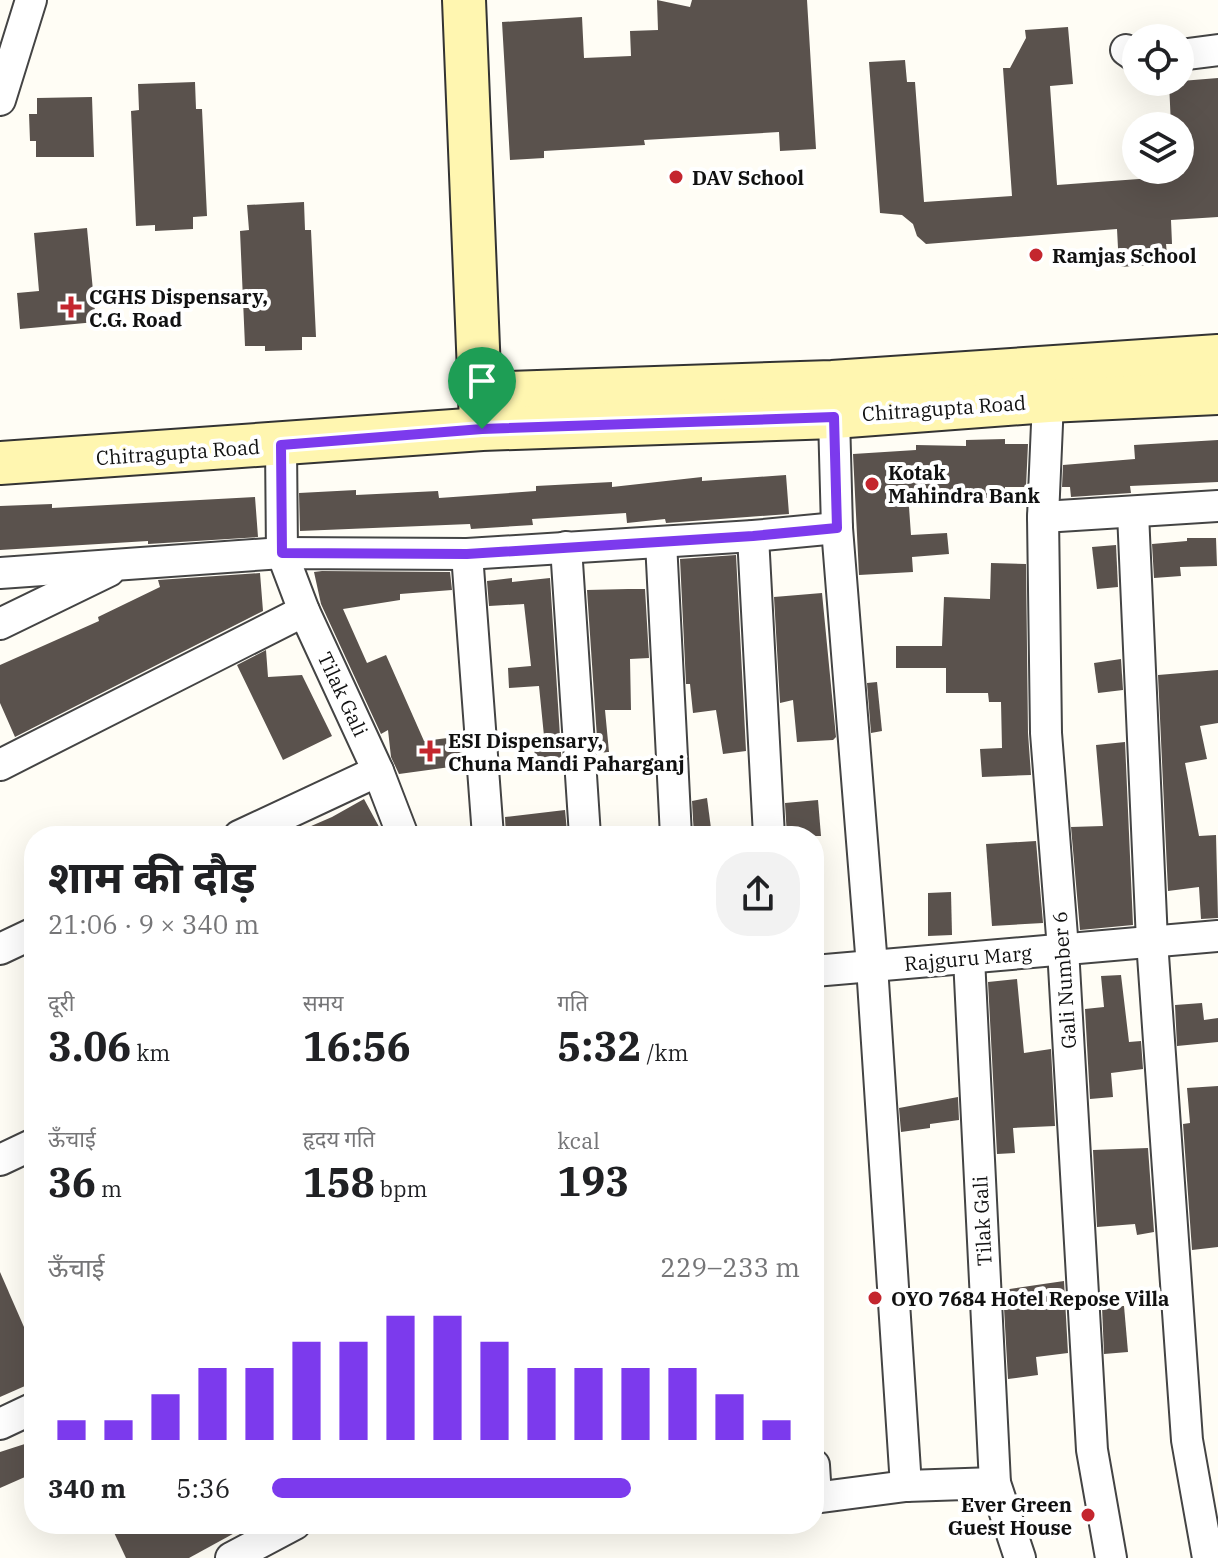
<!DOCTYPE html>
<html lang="hi">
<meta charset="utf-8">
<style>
:root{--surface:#fff;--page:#f2f2f2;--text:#202124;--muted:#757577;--accent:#7c3aed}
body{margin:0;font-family:"IBM Plex Serif","Noto Sans Devanagari",serif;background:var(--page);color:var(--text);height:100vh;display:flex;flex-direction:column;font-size:30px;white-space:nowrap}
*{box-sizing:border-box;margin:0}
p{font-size:26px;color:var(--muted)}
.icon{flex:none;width:44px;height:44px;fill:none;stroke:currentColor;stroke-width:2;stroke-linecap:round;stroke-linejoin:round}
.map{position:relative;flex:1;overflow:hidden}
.panel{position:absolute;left:24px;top:826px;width:800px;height:708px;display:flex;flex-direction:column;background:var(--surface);border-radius:32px;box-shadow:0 8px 32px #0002}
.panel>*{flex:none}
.buttons{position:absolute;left:1122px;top:24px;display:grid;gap:16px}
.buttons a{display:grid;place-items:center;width:72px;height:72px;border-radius:50%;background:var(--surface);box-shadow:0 8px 32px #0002;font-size:40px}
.pin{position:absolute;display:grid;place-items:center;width:68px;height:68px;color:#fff;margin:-82px -34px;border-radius:50% 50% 50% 0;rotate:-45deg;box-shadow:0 0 8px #0007}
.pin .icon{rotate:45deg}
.round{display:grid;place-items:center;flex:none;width:84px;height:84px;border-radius:32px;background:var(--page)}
.head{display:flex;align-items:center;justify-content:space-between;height:136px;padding:0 24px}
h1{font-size:44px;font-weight:700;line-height:60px}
.metrics{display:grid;grid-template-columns:repeat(3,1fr);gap:12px;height:136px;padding:8px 24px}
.metrics div{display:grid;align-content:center}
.metrics b{font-size:40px;font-weight:700}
.metrics small{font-size:22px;font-weight:400}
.metrics p{font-size:22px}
.chart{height:224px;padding:16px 24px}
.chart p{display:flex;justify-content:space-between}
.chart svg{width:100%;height:144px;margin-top:8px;stroke:var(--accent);stroke-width:6}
ul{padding:0 24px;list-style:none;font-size:26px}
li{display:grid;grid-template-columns:128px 96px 1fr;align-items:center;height:60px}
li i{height:20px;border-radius:10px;background:var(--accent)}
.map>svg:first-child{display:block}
</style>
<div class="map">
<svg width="1218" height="1558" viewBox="0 0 1218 1558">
<rect width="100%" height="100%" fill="#fffdf5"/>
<g fill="#5a524d">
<path d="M657,0L690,7L692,0H807L816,149L780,151L779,132L644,140L645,145L544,151V158L510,160L502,22L582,17L584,58L631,56L630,31L658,30Z"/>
<path d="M1068,27L1073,84L1050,86L1057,185L1180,176V126H1171L1169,82L1218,78V217L1171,220L1172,244H1166L1168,264L1119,267L1117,229L926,244L917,236L913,224L902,215L880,213L869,62L905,60L907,82H915L924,202L1012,196L1003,68H1010L1026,38L1025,30Z"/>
<path d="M195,82L196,109H202L207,216L193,217V229L155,231V225L136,226L131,111L139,110L138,84Z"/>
<path d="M92,97L94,157H36V141H30L29,114H37V98Z"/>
<path d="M304,202L305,230H311L316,337H302V350L265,351V346H245L240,231L249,230L247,205Z"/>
<path d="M87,228L96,322L20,329L17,293L39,291L34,233Z"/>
<path d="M1005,439V444H1028L1026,487H1005V498H967V493H908L911,535L947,533L949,554L912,557L913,572L859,575L853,454L916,450V445L966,446V440Z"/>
<path d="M1218,440V482L1130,486L1131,493L1071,497L1070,487H1062L1063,465L1135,459L1134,445Z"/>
<path d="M786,475L789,514L666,523L665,519L627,523L626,513L532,519L533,525L471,529L470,524L300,531L299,493L356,490V495L438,491L439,498L536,491V486L612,482V487L702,477V481Z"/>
<path d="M255,497L258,537L148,544V541L0,550V506L52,504V508Z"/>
<path d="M1187,538H1216L1217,566L1180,567L1181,576L1154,578L1152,544L1187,541Z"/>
<path d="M1116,545L1118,587L1097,589L1092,547Z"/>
<path d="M736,555L746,751L723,754L716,710L693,713L690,684H686L680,559Z"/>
<path d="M991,563L1026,564L1028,733L1031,775L982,777L980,749L1002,748L1001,702H989L988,693H946V668H896V646H942L944,597L990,599Z"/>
<path d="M322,571L450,572L452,590L400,594V600L343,609L367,663L386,655L424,741L463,736L465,765L399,774L391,757L388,730L381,734L321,604L314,572Z"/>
<path d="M260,573L263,611L15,737L0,703V665L99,621L98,617L160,587L158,580Z"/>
<path d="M512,578V582L550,578L562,768L536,770L534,746H545L539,686L509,688L508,668L531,666L524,604L489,606L487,581Z"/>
<path d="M628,589H645L649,658L630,659L631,710H605L609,752L598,753L587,590Z"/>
<path d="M822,593L836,737L833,740L797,742L793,700L780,703L774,597Z"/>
<path d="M266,650L268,677L302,675L332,736L283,760L237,665Z"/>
<path d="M1121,659L1123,690L1098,693L1094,663Z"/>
<path d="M1218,670V723L1200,726L1207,759L1185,763L1199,836L1216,835L1218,918L1201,919L1199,887L1168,891L1158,675Z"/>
<path d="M877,682L882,731L871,733L867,683Z"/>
<path d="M1125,742L1133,925L1080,930L1071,827L1103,826L1096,745Z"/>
<path d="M707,798L712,836H694L692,801Z"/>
<path d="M364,799L384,836H288L332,817Z"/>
<path d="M818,800L821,836H787L785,803Z"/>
<path d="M565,810L567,832L506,836L505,817Z"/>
<path d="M1036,841L1043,923L992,926L986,844Z"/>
<path d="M951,892L952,935L928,936V893Z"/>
<path d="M1121,975L1129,1042L1141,1041L1143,1069L1111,1073L1113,1097L1090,1099L1085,1009L1104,1007L1101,976Z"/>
<path d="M1017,979L1024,1053L1051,1049L1055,1126L1013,1128L1015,1153L997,1154L988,982Z"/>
<path d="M1202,1003L1204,1020L1218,1018V1042L1177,1046L1175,1005Z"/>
<path d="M1218,1086V1247L1192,1250L1183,1124L1190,1123L1187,1088Z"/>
<path d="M958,1097L959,1120L930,1124V1128L901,1132L899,1108Z"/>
<path d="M1148,1148L1154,1232L1137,1235L1135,1224L1097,1227L1093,1150Z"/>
<path d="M0,1272L34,1350V1382L0,1397Z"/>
<path d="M1064,1281L1068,1353L1036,1357L1038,1375L1008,1379L1003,1290Z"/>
<path d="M1124,1306L1128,1352L1104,1354L1102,1307Z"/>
<path d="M34,1441V1473L0,1488V1452Z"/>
<path d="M110,1524H251L189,1558H126Z"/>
</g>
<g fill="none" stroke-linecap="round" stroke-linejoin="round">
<defs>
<g id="street">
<path d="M1126,50L1136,57"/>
<path d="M1180,55L1218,50"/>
<path d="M0,100L31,0"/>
<path d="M1048,401L1043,517L1046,733L1063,949L1092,1450L1111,1558"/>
<path d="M834,417L837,528L872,966L906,1486"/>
<path d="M281,445L282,553L304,611L378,771L403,836"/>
<path d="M1133,513L1152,941L1187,1440L1208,1558"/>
<path d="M1043,517L1218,506"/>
<path d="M753,536L769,836"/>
<path d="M661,542L676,836"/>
<path d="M566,547L585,836"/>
<path d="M467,554L488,836"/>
<path d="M0,573L282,553L467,554L753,536L837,528"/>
<path d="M0,624L109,571"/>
<path d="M0,765L304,611"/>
<path d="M239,836L378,771"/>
<path d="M0,949L34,933"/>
<path d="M969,958L995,1483L1020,1558"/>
<path d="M814,971L1218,936"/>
<path d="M0,1160L34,1144"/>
<path d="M0,1424L34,1408"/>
<path d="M814,1465L816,1497"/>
<path d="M814,1498L906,1486L995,1483"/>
<path d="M231,1558L295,1524"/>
</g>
<g id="secondary">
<path d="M464,0L481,422"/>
<path d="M480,394L832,382L1218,356"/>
<path d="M0,463L482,429L834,417L1048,401L1218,393"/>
</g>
</defs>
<use href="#street" stroke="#444" stroke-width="34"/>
<use href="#secondary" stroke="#333" stroke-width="46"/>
<use href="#street" stroke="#fff" stroke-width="30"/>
<use href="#secondary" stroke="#fff6b0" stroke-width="42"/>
</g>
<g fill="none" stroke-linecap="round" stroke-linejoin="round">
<defs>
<path id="route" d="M834,417L837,528L753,536L467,554L282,553L281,445L482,429Z"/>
</defs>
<use href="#route" stroke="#fff" stroke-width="16"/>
<use href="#route" stroke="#7c3aed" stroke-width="10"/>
</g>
<g fill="#c4262e" stroke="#fff" stroke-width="3">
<circle cx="676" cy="177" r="8"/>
<circle cx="1036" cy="255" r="8"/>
<path d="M67 295h8v8h8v8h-8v8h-8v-8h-8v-8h8z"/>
<circle cx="872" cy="484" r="8"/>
<path d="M426 739h8v8h8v8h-8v8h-8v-8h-8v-8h8z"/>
<circle cx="875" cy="1298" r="8"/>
<circle cx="1088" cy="1515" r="8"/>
</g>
<g text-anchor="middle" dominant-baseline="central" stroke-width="8" stroke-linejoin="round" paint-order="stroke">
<g font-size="20" font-weight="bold" fill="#111" stroke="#fff" text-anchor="start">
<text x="692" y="177">DAV School</text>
<text x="1052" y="255">Ramjas School</text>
<text x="89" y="296">CGHS Dispensary,<tspan x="89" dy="23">C.G. Road</tspan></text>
<text x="888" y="472">Kotak<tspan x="888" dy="23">Mahindra Bank</tspan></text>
<text x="448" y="740">ESI Dispensary,<tspan x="448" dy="23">Chuna Mandi Paharganj</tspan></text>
<text x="891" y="1298">OYO 7684 Hotel Repose Villa</text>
<text x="1072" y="1504" text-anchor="end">Ever Green<tspan x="1072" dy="23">Guest House</tspan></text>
</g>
<g font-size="20" fill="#111" stroke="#fff">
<text transform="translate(944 408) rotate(-4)">Chitragupta Road</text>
<text transform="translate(178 452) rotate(-4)">Chitragupta Road</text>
<text transform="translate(343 694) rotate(65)">Tilak Gali</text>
<text transform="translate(968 958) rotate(-5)">Rajguru Marg</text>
<text transform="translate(1064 980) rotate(-94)">Gali Number 6</text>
<text transform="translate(982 1221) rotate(-93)">Tilak Gali</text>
</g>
</g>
</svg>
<div class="buttons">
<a><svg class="icon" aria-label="locate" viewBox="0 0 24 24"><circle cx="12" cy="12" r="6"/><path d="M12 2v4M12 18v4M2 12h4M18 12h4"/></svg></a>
<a><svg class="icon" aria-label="layers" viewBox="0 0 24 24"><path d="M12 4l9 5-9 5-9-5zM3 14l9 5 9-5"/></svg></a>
</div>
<div class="pin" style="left:482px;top:429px;background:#1e9e55"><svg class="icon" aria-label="arrive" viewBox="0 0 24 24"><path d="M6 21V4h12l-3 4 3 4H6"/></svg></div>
<section class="panel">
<div class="head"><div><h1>शाम की दौड़</h1><p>21:06 · 9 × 340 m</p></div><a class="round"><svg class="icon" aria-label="share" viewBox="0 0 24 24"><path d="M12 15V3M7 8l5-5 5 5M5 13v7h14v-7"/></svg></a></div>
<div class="metrics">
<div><p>दूरी</p><b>3.06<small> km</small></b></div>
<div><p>समय</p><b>16:56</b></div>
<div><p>गति</p><b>5:32<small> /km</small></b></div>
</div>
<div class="metrics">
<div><p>ऊँचाई</p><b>36<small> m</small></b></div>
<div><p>हृदय गति</p><b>158<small> bpm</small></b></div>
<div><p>kcal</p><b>193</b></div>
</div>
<div class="chart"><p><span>ऊँचाई</span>229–233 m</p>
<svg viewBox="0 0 160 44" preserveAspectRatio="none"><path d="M5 44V38M15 44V38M25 44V30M35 44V22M45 44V22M55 44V14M65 44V14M75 44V6M85 44V6M95 44V14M105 44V22M115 44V22M125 44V22M135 44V22M145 44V30M155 44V38"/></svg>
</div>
<ul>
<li><b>340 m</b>5:36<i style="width:68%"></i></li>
</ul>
</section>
</div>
